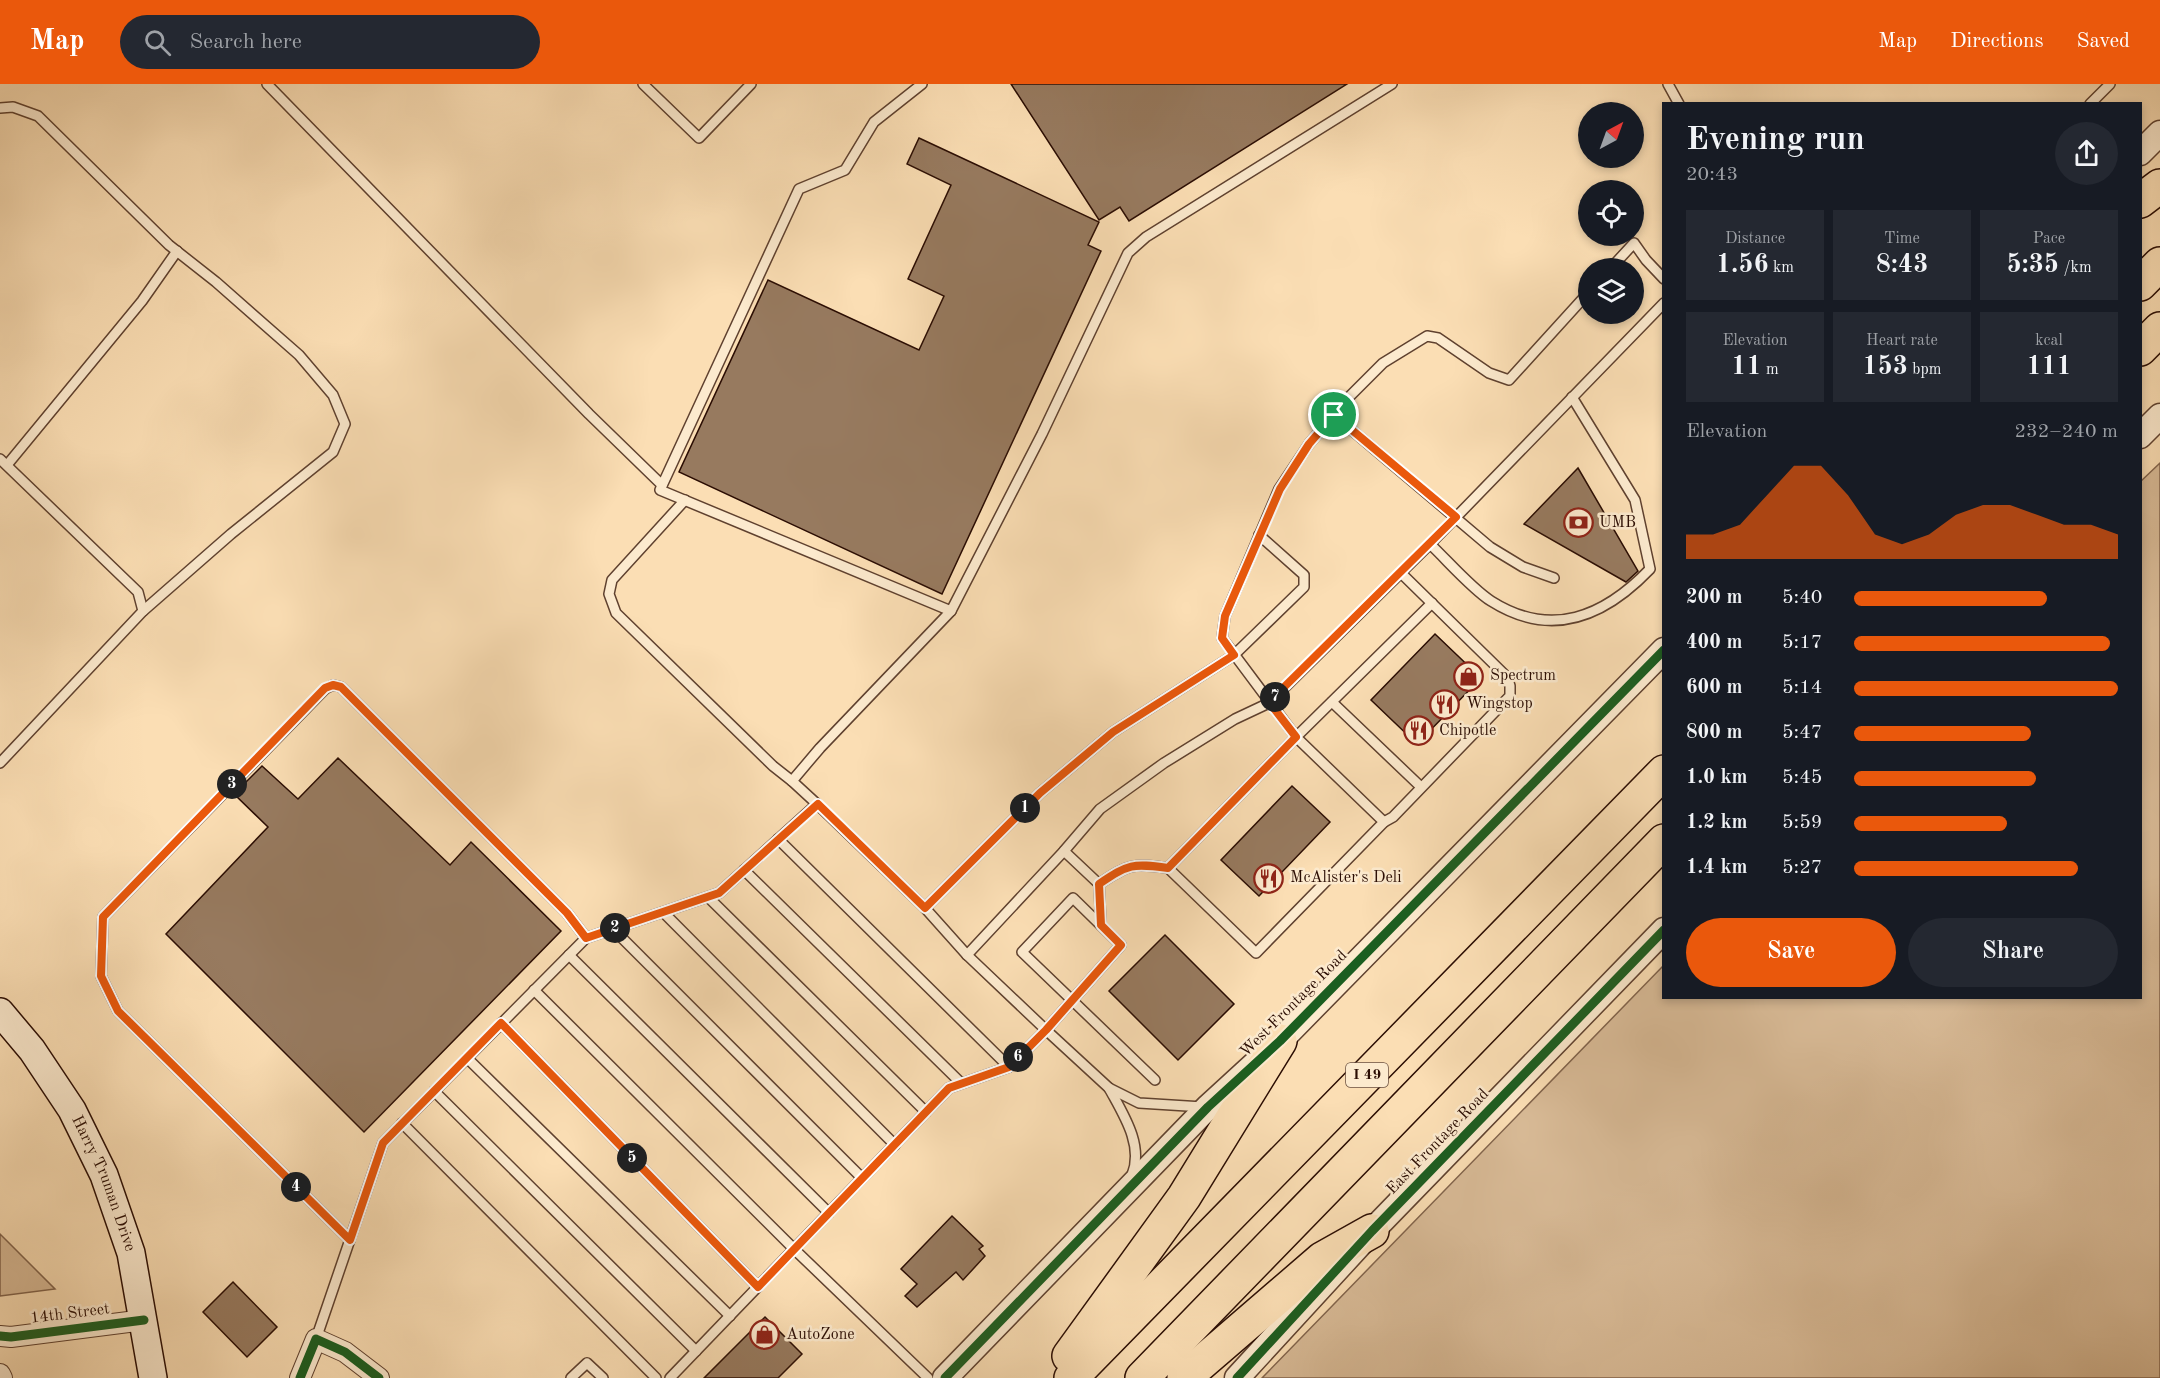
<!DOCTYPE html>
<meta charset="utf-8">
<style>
:root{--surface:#171b24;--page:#242831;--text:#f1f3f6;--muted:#9ea1a6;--accent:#ea580c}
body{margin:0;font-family:"Old Standard TT",serif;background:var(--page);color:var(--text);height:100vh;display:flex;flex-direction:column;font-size:22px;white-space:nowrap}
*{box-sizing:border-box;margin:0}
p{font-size:20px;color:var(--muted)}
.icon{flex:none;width:33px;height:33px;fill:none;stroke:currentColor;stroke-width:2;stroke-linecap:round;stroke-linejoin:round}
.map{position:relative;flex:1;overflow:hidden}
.drawer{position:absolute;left:1662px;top:18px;width:480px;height:897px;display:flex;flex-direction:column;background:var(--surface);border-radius:0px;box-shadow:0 3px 9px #0003}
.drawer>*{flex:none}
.needle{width:39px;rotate:41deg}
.buttons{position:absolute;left:1578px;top:18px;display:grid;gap:12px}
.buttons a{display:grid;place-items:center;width:66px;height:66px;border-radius:50%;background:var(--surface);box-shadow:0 3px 9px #0003;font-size:30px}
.pin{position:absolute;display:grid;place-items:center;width:51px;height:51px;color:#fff;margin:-26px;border:3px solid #fff;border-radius:50%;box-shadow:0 2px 6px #0007}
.km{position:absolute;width:30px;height:30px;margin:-15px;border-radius:50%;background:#222;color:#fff;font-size:16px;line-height:30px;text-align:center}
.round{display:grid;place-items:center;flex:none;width:63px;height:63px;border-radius:32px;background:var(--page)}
.overview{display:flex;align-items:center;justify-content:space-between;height:102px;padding:0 24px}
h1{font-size:33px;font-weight:700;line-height:45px}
.metrics{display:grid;grid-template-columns:repeat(3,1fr);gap:9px;height:102px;padding:6px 24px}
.metrics div{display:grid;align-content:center;border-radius:0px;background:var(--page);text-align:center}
.metrics b{font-size:26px;font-weight:700}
.metrics small{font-size:16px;font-weight:400}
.metrics p{font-size:16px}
.chart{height:168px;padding:12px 24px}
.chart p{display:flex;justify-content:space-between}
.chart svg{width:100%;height:108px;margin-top:6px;fill:var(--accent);opacity:.7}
.primary-button{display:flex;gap:12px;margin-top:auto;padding:12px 24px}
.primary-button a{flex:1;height:69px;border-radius:36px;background:var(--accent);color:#fff;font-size:24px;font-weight:700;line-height:69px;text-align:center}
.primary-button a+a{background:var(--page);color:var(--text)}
ul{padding:0 24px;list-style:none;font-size:20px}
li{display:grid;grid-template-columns:96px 72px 1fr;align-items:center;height:45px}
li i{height:15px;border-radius:8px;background:var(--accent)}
header{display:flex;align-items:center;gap:36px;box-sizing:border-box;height:84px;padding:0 30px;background:var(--accent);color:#fff}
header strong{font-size:28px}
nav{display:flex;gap:33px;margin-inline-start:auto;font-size:21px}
.search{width:420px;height:54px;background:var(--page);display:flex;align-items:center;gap:15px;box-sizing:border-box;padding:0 21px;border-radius:33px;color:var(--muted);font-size:22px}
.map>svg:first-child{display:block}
</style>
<header>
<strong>Map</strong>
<div class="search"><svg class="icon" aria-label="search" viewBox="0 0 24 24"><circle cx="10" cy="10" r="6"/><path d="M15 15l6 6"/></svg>Search here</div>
<nav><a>Map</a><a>Directions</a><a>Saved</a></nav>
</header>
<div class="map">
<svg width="2160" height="1294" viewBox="0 0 2160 1294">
<rect width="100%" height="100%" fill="#fbdeb4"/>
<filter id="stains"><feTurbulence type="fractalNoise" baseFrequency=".00333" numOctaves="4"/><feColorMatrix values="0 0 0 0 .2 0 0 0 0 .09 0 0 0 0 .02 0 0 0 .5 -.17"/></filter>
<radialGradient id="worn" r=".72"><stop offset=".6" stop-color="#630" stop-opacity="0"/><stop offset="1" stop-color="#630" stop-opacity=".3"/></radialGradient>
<g fill="#d8ba96" stroke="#82644c" stroke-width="1.5">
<path d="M2160,379V1294H1262L1663,882L1664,914H2140V398Z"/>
<path d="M0,1150L55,1205L0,1212Z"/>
</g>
<g fill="#977a5f" stroke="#2b0d03" stroke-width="1.5">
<path d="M1011,0H1347L1129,137L1120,123L1099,136Z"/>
<path d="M919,54L1099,138L1088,161L1101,167L942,510L679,388L768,196L919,266L944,212L908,195L951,101L907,80Z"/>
<path d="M1578,384L1638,487L1626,498L1524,440Z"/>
<path d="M1435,550L1481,594L1417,660L1371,616Z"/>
<path d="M338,674L450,781L471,758L561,847L364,1048L166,850L268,743L234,710L262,682L298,715Z"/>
<path d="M1292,702L1330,738L1259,812L1221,776Z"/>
<path d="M1165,851L1234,920L1178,976L1109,907Z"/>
<path d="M952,1132L983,1162L979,1165L985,1172L963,1196L956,1188L917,1223L905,1212L917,1200L901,1185Z"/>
<path d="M233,1198L277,1243L247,1273L203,1228Z"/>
<path d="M765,1233L802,1270L778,1294H704Z"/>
</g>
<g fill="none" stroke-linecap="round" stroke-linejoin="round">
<defs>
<g id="service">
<path d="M267,0L589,330L662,401"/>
<path d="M643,0L699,54L751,0"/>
<path d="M922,0L874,38L845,86L799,105L660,406L951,527"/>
<path d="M1668,0L1679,20"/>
<path d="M2090,20L2110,0"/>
<path d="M0,24L13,23L38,32L169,161L216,198L299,271L333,311L345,340L333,368L231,450L143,527"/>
<path d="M1611,184L1634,159L1646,176L1664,195"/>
<path d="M1334,331L1490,463L1523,483L1554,494"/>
<path d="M0,375L138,508L143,527L0,679"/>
<path d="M7,381L142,217L177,167"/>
<path d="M685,416L612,496L609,510L616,529L773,682L792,697"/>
<path d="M1430,460C1447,476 1472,505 1491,517C1551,555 1604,533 1650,485L1635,416L1572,313"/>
<path d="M1432,519L1296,653L1168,784L1256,869L1384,738L1296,653L1222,554L1225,532L1279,405L1309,360L1349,313L1383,279L1427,252L1438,254L1489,289L1509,296L1588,209"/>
<path d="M1332,618L1421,703"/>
<path d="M1384,738L1393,733L1510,612V602L1507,593L1401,489"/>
<path d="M778,755L1009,983"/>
<path d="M1064,767L1099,800L1101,841"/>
<path d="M744,786L961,999"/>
<path d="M1099,800C1129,780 1132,779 1168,784"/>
<path d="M708,813L926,1028"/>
<path d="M925,824L1040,709L1113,648L1234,571L1304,503V491L1259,451"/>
<path d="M663,828L895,1061"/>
<path d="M613,845L862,1094"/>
<path d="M569,871L829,1129"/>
<path d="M967,871L1064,767L1100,725L1164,679L1235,635L1269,619L1430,460L1664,219"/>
<path d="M534,906L794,1165L928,1294"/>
<path d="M501,939L758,1203"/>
<path d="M467,974L730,1232"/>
<path d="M1155,996L1022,868L1073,814L1121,861L1046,946L1109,1004L1139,1019L1203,1023"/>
<path d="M1109,1004C1123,1030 1144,1061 1132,1091"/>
<path d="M434,1007L696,1267"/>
<path d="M402,1039L656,1294"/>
<path d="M350,1156L118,927L101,892L103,833L325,605L333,601L341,603L567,829L586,854"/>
<path d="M316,1255L383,1059L586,854L719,809L817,720L792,697L820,664L951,527L1042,350L1128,169L1146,153L1392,0"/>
<path d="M571,1294L587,1279L603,1294"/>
<path d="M670,1294L949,1004L1009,983L1046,946L967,871L925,824L817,720"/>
</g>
<g id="minor">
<path d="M0,1252L11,1253L144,1236"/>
<path d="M0,1290L2,1294"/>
<path d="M300,1294L316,1255L345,1268L379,1294"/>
</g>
<g id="tertiary">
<path d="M2140,69L2160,49"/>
<path d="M2140,352L2160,332"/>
<path d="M945,1294L1208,1023L1280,957L1664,566"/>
<path d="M1237,1294L1372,1147L1664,846"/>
</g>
<g id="secondary">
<path id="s1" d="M0,928L32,966L72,1026L104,1091L131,1169L153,1294"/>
</g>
<g id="motorway">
<path d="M2140,117L2160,102"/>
<path d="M2140,200L2160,180"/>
<path d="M2140,265L2160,245"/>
<path d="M1069,1272L1184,1113L1280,957"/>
<path d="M1071,1294L1664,688"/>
<path d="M1142,1294L1664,757"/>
<path d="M1184,1294L1322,1175L1372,1147"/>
</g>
</defs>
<use href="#service" stroke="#5f412f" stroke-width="12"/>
<use href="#minor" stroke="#5f412f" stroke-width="22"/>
<use href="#tertiary" stroke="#5f412f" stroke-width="27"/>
<use href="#secondary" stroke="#2b0d03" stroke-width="30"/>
<use href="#motorway" stroke="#2b0d03" stroke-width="36"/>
<use href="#service" stroke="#fceace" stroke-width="9"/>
<use href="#minor" stroke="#fceace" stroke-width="20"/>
<use href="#tertiary" stroke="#fceace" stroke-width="24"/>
<use href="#secondary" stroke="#fceace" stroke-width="27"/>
<use href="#motorway" stroke="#fbdeb4" stroke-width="33"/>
<defs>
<g id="cycleway">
<path d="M0,1252L11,1253L144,1236"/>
<path d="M300,1294L316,1255L345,1268L379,1294"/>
<path d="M945,1294L1208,1023L1280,957L1664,566"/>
<path d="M1237,1294L1372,1147L1664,846"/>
</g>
</defs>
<use href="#cycleway" stroke="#fceace" stroke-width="13"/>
<use href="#cycleway" stroke="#1b5e20" stroke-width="9"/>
</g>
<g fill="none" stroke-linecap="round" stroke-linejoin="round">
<defs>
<path id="route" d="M1334,331L1456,433L1269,618L1296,653L1168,784C1132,779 1129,780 1099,800L1101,841L1121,861L1046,946L1009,983L949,1004L758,1203L501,939L383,1059L350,1156L118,927L101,892L103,833L325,604L333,601L341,603L567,829L586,854L719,809L818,720L925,824L1040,709L1113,648L1234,571L1222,554L1225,532L1280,405L1309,360Z"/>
</defs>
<use href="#route" stroke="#fff" stroke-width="12"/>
<use href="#route" stroke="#ea580c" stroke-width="8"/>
</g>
<defs>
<symbol id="bank-ring" viewBox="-11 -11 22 22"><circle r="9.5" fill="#fceace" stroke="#8f2418" stroke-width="1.5"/><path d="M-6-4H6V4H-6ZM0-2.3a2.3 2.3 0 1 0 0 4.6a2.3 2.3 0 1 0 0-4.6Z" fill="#8f2418"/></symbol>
<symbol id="shop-ring" viewBox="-11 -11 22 22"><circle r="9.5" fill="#fceace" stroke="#8f2418" stroke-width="1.5"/><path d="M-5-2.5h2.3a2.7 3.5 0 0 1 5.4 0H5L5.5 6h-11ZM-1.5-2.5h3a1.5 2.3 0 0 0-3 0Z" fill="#8f2418"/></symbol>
<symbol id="restaurant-ring" viewBox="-11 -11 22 22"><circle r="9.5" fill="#fceace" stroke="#8f2418" stroke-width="1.5"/><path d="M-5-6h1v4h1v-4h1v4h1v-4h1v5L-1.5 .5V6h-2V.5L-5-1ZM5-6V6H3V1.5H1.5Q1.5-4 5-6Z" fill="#8f2418"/></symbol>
</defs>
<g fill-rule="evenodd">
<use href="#bank-ring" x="1562" y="422" width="33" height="33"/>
<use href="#shop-ring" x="1452" y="576" width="33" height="33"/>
<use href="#restaurant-ring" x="1428" y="604" width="33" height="33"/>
<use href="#restaurant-ring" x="1402" y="630" width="33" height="33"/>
<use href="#restaurant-ring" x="1252" y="778" width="33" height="33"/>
<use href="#shop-ring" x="748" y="1234" width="33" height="33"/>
</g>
<g text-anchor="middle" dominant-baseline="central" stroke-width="5" stroke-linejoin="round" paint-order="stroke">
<rect fill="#fceace" stroke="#6a4f40" stroke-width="1.5" x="1346" y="979" width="42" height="24" rx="4.5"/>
<g font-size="15" font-weight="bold" fill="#2b0d03">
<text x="1367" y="991">I 49</text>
</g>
<g font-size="16" fill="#2b0d03" stroke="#fceace" text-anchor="start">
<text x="1599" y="439">UMB</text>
<text x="1490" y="592">Spectrum</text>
<text x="1466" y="620">Wingstop</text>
<text x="1439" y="647">Chipotle</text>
<text x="1290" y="794">McAlister's Deli</text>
<text x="786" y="1251">AutoZone</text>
</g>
<g font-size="16" fill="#2b0d03" stroke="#fceace">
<text transform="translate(1294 920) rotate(-45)">West Frontage Road</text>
<text transform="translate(1438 1058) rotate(-46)">East Frontage Road</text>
<text stroke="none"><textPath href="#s1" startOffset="202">Harry Truman Drive</textPath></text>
<text transform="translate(70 1230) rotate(-7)">14th Street</text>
</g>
</g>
<rect width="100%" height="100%" filter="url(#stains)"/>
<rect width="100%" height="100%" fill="url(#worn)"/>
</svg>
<div class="buttons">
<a><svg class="needle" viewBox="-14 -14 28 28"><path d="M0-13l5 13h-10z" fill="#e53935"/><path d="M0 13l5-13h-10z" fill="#9ea1a6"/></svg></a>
<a><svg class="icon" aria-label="locate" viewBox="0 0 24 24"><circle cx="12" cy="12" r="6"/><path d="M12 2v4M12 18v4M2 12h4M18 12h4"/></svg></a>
<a><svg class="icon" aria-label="layers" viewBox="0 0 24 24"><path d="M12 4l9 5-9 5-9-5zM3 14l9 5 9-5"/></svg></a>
</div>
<div class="pin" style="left:1334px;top:331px;background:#1e9e55"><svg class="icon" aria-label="arrive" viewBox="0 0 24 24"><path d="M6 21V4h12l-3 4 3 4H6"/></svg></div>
<b class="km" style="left:1025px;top:724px">1</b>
<b class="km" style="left:615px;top:844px">2</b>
<b class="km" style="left:232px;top:700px">3</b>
<b class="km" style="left:296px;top:1103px">4</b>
<b class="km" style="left:632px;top:1074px">5</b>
<b class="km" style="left:1018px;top:973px">6</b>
<b class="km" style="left:1275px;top:613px">7</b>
<section class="drawer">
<div class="overview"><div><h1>Evening run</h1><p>20:43</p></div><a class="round"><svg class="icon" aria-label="share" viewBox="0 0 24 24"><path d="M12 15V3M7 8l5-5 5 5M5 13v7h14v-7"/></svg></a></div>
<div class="metrics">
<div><p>Distance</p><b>1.56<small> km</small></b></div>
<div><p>Time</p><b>8:43</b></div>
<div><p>Pace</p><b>5:35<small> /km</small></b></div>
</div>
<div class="metrics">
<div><p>Elevation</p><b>11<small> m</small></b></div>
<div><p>Heart rate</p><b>153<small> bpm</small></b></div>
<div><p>kcal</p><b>111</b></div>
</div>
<div class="chart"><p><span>Elevation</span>232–240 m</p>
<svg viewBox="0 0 160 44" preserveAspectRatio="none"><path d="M0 44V34L10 34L20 30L30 18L40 6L50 6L60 18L70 34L80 38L90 34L100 26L110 22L120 22L130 26L140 30L150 30L160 34V44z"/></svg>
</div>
<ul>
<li><b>200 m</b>5:40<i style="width:73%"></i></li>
<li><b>400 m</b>5:17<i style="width:97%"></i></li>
<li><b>600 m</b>5:14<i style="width:100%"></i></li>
<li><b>800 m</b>5:47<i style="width:67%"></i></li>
<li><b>1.0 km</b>5:45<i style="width:69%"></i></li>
<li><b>1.2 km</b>5:59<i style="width:58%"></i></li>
<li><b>1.4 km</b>5:27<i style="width:85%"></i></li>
</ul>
<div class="primary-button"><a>Save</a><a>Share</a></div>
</section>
</div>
